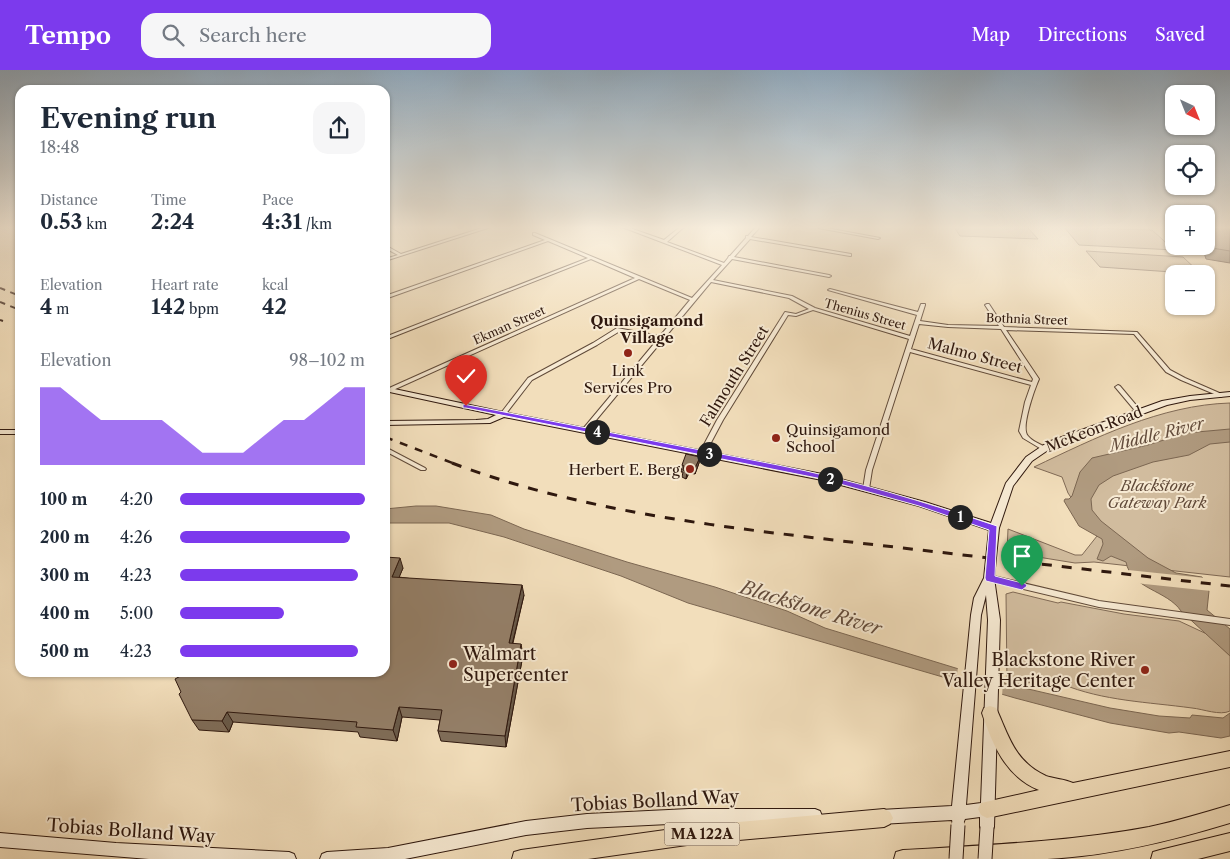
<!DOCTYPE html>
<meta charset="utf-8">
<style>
:root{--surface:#fff;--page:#f6f6f7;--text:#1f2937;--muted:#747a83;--accent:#7c3aed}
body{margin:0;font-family:"Libre Caslon Text",serif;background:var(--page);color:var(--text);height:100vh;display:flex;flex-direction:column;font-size:19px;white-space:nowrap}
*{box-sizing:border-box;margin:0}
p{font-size:16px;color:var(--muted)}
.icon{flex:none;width:28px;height:28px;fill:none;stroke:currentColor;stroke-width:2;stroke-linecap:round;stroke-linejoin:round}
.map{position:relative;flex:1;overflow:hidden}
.side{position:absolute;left:15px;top:15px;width:375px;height:592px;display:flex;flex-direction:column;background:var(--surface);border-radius:15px;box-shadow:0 1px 4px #0004}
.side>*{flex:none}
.needle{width:32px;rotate:137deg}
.tools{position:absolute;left:1165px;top:15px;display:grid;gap:10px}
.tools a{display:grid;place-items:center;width:50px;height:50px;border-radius:10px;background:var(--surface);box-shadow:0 1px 4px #0004;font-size:25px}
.pin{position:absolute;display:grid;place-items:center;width:42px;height:42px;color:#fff;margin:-51px -21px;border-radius:50% 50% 50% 0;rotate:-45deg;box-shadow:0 0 5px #0007}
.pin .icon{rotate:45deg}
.km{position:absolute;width:25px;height:25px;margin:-12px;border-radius:50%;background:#222;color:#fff;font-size:14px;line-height:25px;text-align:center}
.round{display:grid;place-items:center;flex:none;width:52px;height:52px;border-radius:15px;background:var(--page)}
.summary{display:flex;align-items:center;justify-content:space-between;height:85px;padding:0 25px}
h1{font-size:28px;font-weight:700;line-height:38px}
.stats{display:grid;grid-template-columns:repeat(3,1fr);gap:8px;height:85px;padding:5px 25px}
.stats div{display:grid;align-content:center}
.stats b{font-size:21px;font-weight:700}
.stats small{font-size:14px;font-weight:400}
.stats p{font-size:14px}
.chart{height:140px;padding:10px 25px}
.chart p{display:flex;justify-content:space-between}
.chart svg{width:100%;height:90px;margin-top:5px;fill:var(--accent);opacity:.7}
ul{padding:0 25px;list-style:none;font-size:16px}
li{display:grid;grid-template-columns:80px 60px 1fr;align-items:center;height:38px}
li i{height:12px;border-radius:6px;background:var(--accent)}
header{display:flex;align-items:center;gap:30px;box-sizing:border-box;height:70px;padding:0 25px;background:var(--accent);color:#fff}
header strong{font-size:24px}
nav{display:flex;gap:28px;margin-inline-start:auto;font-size:18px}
.search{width:350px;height:45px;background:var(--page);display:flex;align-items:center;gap:12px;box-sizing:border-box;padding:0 18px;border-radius:15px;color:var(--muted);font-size:19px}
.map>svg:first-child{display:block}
</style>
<header>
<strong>Tempo</strong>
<div class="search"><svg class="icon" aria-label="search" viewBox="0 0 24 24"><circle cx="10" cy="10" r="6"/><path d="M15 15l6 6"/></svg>Search here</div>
<nav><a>Map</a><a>Directions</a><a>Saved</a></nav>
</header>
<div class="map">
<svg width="1230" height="789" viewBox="0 0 1230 789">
<rect width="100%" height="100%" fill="#f2debb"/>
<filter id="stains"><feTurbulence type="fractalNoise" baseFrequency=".004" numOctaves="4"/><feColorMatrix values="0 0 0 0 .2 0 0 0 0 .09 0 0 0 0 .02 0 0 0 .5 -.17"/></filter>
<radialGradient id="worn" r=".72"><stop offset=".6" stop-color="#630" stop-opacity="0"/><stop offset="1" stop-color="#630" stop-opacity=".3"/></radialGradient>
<g fill="#d1bc9e" stroke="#806a56">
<path d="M954,157H1027L1038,169L960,166Z"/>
<path d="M1064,157L1152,160L1174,180L1079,175Z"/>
<path d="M1086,181L1183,187L1201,204L1100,197Z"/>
<path d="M1230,333V507L1094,492L1075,493L1007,482L1008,459L1075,485H1082L1097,466L1068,423L1062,407L1034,397C1095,368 1161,335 1230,333Z"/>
<path d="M1013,522L1058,533L1061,532L1124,544L1179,551L1209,565L1230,586V641C1220,646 1203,639 1192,638C1148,632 1103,631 1062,614L1057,617L1035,612L1019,614L1007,612L1006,524Z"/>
</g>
<g fill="#b09b80" stroke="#7c6752">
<path d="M1230,359V372L1210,374L1189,385L1153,392L1113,406L1099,415L1091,429L1092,440L1101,451L1148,488L1176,503L1202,507L1209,521L1207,540L1230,559V586L1181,541C1167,520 1131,519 1126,492L1111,486L1103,491L1097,489L1103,474L1102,469L1079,456L1064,431L1065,429H1069L1072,426L1080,402L1092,388L1148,375L1186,363Z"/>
<path d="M416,436H436L491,445L524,459L627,492L715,517L787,541L825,558L1011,615L1110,638L1159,646L1190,648L1192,645L1223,648L1230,643V666L1221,668L1179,662L1169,663L1110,653L1015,628L688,533L621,506L504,467L449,453H385V439Z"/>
</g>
<g fill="#f2debb">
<path d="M1128,500L1205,508L1211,521L1135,513Z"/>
<path d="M958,597L1003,610L1002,627L956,613Z"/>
</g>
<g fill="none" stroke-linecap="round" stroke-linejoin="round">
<defs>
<g id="street">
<path d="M485,157H491L385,191V189L398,185L385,178V175L401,184Z"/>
<path d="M622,157H627L664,170L680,157H684L667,172L724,193L728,188L729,186H730L746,168V166H748L756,157H760L751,167L851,184V186H850L750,169L734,187L829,205L831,206L829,207L732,189L713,210L792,226L815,238L910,266L917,245L828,220L830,219L918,242L921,234H925V235L920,251L948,255L999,256L985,235L987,234H989L1004,257L1137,262L1170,300L1185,308L1224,325L1221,327L1219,326L1181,310L1166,302L1134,264L1006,260L1039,309C1035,318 1020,359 1028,366C1032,371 1040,374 1045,377L1046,378L1045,379L1043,380L1023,368L1019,361L1025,332L1031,315L910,282L872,400L869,419L866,421L863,419L866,400L909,269L813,240L796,246L788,245L723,350L706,382L703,384L701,383L700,382L717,350L785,242L796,244L809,239L789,228L711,212L587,361L585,362L582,360L658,269L620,261L597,275L532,310L505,345H501L500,344L501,343L528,308L593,273L617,258L660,266L690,230L639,209L391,321H387L386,320L387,319L635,208L591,189L385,270V267L588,188L548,171L385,229V226L545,170L533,165V163H535L692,228L722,195ZM919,254L948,257L1001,259L1033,309L1032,312L911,279Z"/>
<path d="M813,157H821L880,168L878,169Z"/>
<path d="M1118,315L1120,316L1141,341L1142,342L1141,343H1137L1116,318L1115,317Z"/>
<path d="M385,377L425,398L426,399L425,400H421L385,381Z"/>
<path d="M989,505L1099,531L1230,549V555L1099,537L986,510L985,508L986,506Z"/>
</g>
<g id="secondary">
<path d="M385,317L503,342L822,404L925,432L991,453L1006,413L1026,387L1048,372L1162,331L1190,326L1230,322V326L1190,330L1167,335L1054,376L1032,391L1013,416L999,458L994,508L1000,550L994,757L992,762L987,764L982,762L980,757V747L965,749L963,754L958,756L953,754L952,750L880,754L875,752L873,747L875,742L880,740L952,736L971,545L974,528L984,508L989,460L919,436L822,410L504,347L490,353L385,355V351L476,350L488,349L496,345L385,321ZM986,525L988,550L981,733L966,735L981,545Z"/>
<rect x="0" y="360" width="20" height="4"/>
<path d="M689,739H815L820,741L822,746L820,751L815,753H689L587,758L526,765L405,789H320L322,784L327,782L388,778L526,751L587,744Z"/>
<path d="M0,763L116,773L289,782L294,784L296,789H149L0,777Z"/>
</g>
<g id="highway">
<path d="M990,636L996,638C1009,666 1014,691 1046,706C1055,709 1064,709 1073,713L1230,681V697L987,748L981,745L978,739L981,733L1039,720C1006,707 992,674 982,643L984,638Z"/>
<path d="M1230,735V753C1171,771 1109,786 1047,789C996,789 944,789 894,789L896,782L903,780C985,775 1068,772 1149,757C1177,751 1203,743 1230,735Z"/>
<path d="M884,739L890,742L893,748L890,754L884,757L694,774L588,789H512L514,782L521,780L694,756Z"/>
<path d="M1230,763V781L1198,789H1151L1153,782L1160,780Z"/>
</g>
</defs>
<use href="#street" stroke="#604a39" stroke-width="2"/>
<use href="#secondary" stroke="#2f180e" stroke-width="2"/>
<use href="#highway" stroke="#2f180e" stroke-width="2"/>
<use href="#street" fill="#f7ead3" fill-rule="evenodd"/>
<use href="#secondary" fill="#f7ead3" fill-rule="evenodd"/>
<use href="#highway" fill="#f2debb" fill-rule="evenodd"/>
<g stroke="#2f180e" stroke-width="2" stroke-dasharray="5.5 5.5" stroke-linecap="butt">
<path d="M0,218L20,226"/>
<path d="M0,232L20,240"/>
<path d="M0,250L3,251"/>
</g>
<path stroke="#2f180e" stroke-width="2.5" stroke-dasharray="8 8" stroke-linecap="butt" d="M385,367L455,394"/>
<path stroke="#2f180e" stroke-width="3" stroke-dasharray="10 10" stroke-linecap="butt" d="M452,393C582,442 722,457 859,473C983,487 1106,502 1230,516"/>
<defs>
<g id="secondary-bridge">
<path d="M956,789L958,755"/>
<path d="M985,789L987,757"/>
</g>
</defs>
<use href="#secondary-bridge" stroke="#2f180e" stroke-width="15" stroke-linecap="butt"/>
<use href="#secondary-bridge" stroke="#f7ead3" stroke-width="13"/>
</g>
<g fill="#7f6d59" stroke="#2f180e">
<path d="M1206,157H1230V193L1206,189L1202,176H1206Z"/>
<path d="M700,387L699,393L695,404L689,403L686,409L682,407L683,402H681L682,395Z"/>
<path d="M385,487L403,498L399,507L524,525L513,573L523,585L506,677L441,671L438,661L440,650L402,647L397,671L360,667L358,662L233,652L229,662L199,660L192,650Z"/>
</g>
<g fill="#685949" stroke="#2f180e">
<path d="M700,387L699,393L695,404V398Z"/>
<path d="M690,397L689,403L686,409L687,402Z"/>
<path d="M400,488L403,498L395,517L392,507Z"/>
<path d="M522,515L524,525L510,583L509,573Z"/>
<path d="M521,574L523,585L506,677L505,666Z"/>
<path d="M399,637L402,647L397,671L393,660Z"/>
<path d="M227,642L233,652L229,662L222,651Z"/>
</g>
<g fill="#947f68" stroke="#2f180e">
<path d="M1206,157H1230V181L1212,178L1206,163Z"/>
<path d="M686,384L700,387L695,398L690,397L687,402L683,400L684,396L682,395Z"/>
<path d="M385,487L400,488L392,507L522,515L509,573L521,574L505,666L438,661L442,640L399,637L393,660L356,657L357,652L227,642L222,651L192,650L179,624L181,622L175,609L188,602H385Z"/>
</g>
<linearGradient id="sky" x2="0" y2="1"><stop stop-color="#91aabe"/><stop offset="0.59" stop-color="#f9f0e0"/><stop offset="1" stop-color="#f9f0e0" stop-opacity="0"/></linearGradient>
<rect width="1230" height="267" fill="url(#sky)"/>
<path fill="#7c3aed" stroke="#fff" d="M463,334L778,395C853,410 925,432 997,456L995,506L1026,514L1027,516L1022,520L986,511L985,508L989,460L919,436L822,409L466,338H463Z"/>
<g fill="#8f2418" stroke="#f7ead3" stroke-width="2">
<circle cx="628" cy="283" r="5"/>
<circle cx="776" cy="368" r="5"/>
<circle cx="690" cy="399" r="5"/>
<circle cx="453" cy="594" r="5"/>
<circle cx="1145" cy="600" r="5"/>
</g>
<g text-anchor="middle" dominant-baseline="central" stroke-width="4" stroke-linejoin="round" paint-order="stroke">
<g font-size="12" fill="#2f180e" stroke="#f7ead3">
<text transform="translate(865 244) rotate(16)">Thenius Street</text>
<text transform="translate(1027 249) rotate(2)">Bothnia Street</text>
<text transform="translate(509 255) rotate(-24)">Ekman Street</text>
</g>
<rect fill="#f7ead3" stroke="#6b5749" stroke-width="1" x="664.5" y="752.5" width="75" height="23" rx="4"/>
<g font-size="14" font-weight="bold" fill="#2f180e">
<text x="702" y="764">MA 122A</text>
</g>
<g font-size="15" font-weight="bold" fill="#2f180e" stroke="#f7ead3">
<text x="647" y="250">Quinsigamond<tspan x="647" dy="17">Village</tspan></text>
</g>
<g font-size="15" fill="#2f180e" stroke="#f7ead3">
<text transform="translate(975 285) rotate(15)">Malmo Street</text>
<text transform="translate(734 306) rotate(-58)">Falmouth Street</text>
<text transform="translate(1094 359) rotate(-21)">McKeon Road</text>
</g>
<g font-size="15" fill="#2f180e" stroke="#f7ead3">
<text x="628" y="300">Link<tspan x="628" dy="17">Services Pro</tspan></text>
<text x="786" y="359" text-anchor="start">Quinsigamond<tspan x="786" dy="17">School</tspan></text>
<text x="680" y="399" text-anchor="end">Herbert E. Berg</text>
</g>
<g font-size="15" font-style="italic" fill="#604939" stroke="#f7ead3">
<text x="1157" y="415">Blackstone<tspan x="1157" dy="17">Gateway Park</tspan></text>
</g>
<g font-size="16" font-style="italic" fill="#634c3c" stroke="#f7ead3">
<text transform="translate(1157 364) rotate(-14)">Middle River</text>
</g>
<g font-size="18" fill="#2f180e" stroke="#f7ead3" text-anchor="start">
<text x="463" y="584">Walmart<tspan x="463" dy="21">Supercenter</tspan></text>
<text x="1135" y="590" text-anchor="end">Blackstone River<tspan x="1135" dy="21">Valley Heritage Center</tspan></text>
</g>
<g font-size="18" fill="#2f180e" stroke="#f7ead3">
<text transform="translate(655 731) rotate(-3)">Tobias Bolland Way</text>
<text transform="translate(131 761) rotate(4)">Tobias Bolland Way</text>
</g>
<g font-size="19" font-style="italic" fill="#634c3c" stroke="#f7ead3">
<text transform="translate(811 538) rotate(17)">Blackstone River</text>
</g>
</g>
<rect width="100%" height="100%" filter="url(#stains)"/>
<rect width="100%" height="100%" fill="url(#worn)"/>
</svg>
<div class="tools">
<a><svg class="needle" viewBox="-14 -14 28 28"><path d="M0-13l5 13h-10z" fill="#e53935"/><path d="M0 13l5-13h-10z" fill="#747a83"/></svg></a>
<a><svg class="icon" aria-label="locate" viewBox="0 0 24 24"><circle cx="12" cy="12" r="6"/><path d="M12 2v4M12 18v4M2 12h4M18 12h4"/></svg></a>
<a>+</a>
<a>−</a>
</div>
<div class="pin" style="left:1022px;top:516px;background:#1e9e55"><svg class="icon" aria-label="arrive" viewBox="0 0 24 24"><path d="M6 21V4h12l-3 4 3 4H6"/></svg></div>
<div class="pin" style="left:466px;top:336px;background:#d93025"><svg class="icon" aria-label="check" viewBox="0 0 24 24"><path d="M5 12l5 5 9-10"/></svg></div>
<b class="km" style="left:960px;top:447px">1</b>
<b class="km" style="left:830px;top:409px">2</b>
<b class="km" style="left:709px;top:384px">3</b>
<b class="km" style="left:597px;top:362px">4</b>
<section class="side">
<div class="summary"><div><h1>Evening run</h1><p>18:48</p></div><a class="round"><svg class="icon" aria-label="share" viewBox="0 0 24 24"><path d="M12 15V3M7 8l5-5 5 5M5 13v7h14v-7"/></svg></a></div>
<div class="stats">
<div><p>Distance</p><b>0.53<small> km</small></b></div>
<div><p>Time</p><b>2:24</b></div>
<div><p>Pace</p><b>4:31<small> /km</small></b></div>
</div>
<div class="stats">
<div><p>Elevation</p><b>4<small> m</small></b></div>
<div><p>Heart rate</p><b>142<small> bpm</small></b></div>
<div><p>kcal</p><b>42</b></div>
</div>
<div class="chart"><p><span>Elevation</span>98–102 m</p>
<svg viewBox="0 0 160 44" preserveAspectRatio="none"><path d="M0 44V6L10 6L20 14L30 22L40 22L50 22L60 22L70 30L80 38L90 38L100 38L110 30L120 22L130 22L140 14L150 6L160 6V44z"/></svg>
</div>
<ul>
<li><b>100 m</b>4:20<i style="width:100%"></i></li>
<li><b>200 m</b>4:26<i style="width:92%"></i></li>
<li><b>300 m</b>4:23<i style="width:96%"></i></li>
<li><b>400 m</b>5:00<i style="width:56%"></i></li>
<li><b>500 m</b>4:23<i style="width:96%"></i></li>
</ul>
</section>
</div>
